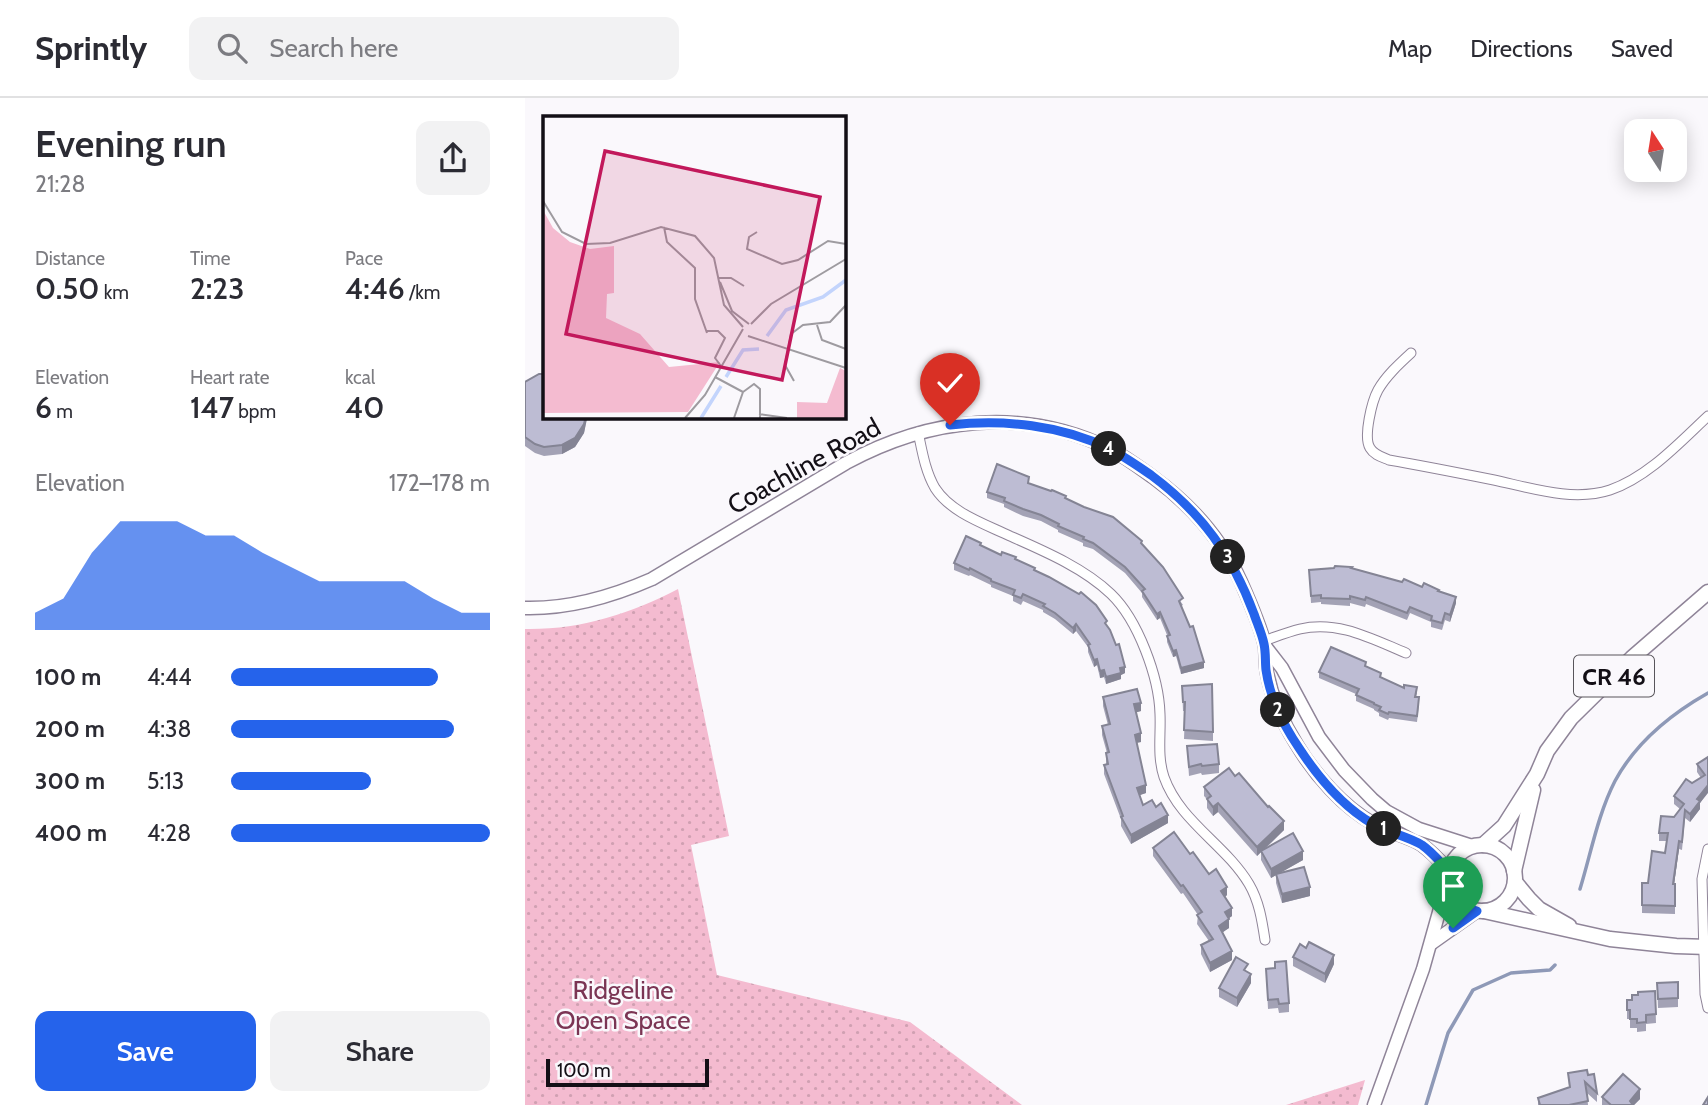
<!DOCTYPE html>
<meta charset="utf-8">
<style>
:root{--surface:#fff;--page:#f2f2f3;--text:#2b2b33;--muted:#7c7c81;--line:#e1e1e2;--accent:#2563eb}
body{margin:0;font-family:Cabin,sans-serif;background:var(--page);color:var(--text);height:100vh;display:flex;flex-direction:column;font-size:26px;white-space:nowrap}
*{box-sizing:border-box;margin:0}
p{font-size:23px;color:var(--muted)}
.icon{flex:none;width:38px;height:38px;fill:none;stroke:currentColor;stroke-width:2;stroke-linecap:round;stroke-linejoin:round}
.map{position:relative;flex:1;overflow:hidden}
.sheet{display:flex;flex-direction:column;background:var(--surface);width:525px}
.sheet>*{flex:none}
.needle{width:46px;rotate:348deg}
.buttons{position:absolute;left:1099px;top:21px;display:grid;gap:14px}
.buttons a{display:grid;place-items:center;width:63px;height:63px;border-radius:14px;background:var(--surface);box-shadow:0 4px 18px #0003;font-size:35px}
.scale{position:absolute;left:21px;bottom:18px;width:163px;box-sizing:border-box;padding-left:7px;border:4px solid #130f16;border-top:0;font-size:19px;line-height:24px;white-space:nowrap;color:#130f16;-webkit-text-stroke:5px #faf8fc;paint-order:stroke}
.pin{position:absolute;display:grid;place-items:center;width:60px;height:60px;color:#fff;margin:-72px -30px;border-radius:50% 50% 50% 0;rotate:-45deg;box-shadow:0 0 7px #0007}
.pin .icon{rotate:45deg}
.km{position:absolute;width:35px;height:35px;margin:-18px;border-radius:50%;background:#222;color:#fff;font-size:19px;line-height:35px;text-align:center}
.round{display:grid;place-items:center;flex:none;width:74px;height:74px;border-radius:14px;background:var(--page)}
.overview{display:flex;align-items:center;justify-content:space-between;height:119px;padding:0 35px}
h1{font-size:38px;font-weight:600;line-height:52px}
.stats{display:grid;grid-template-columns:repeat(3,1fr);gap:10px;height:119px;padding:7px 35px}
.stats div{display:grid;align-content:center}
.stats b{font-size:30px;font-weight:600}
.stats small{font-size:19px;font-weight:400}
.stats p{font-size:19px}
.chart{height:196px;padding:14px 35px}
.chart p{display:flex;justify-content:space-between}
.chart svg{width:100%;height:126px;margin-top:7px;fill:var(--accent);opacity:.7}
.action{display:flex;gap:14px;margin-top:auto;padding:14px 35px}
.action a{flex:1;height:80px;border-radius:14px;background:var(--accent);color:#fff;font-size:28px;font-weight:600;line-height:80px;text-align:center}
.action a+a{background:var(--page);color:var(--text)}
ul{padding:0 35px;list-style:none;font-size:23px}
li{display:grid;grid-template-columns:112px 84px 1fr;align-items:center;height:52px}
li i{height:18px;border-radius:9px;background:var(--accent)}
header{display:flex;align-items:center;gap:42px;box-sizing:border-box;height:98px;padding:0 35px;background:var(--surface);border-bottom:2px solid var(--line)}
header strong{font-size:33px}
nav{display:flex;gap:38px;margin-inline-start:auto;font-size:24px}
.search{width:490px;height:63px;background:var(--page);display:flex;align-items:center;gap:18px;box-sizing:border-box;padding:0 24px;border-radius:14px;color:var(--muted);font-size:26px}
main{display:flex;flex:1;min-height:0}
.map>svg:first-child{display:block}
</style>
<header>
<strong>Sprintly</strong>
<div class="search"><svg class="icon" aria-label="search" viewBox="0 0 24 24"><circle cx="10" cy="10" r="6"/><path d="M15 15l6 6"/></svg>Search here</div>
<nav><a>Map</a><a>Directions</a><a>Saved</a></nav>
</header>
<main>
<section class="sheet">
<div class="overview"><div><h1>Evening run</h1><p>21:28</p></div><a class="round"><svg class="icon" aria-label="share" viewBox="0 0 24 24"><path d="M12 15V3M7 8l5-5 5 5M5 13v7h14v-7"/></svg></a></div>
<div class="stats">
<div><p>Distance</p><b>0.50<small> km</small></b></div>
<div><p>Time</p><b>2:23</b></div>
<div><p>Pace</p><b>4:46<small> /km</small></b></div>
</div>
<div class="stats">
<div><p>Elevation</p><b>6<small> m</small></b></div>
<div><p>Heart rate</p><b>147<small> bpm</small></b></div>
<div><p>kcal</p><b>40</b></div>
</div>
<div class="chart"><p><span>Elevation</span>172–178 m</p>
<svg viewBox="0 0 160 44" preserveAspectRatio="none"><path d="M0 44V38L10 33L20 17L30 6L40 6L50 6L60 11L70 11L80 17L90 22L100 27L110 27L120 27L130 27L140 33L150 38L160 38V44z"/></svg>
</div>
<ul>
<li><b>100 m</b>4:44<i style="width:80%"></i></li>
<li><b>200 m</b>4:38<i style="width:86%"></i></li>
<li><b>300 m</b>5:13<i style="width:54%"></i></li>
<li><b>400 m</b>4:28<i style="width:100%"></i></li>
</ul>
<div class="action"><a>Save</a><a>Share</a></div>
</section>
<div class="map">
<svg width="1183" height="1007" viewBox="0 0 1183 1007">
<defs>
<pattern id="park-dots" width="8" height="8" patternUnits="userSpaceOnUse" patternTransform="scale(1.75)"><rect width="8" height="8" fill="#f4bbd0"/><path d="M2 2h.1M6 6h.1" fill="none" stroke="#d0a0b2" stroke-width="1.8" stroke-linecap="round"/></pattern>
</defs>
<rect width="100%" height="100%" fill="#faf8fc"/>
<g fill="url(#park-dots)">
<path d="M153,491L204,738L166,747L192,877L385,924L497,1007H0V531C55,532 105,516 153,491Z"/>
<path d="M840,982L833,1007H761Z"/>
</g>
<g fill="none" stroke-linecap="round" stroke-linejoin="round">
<g stroke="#8e99b7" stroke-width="3.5">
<path d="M1055,791C1066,755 1073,716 1090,683C1111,644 1146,616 1183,595"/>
<path d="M901,1007L923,935L948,892L986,875L1025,872L1030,867"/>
</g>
<defs>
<g id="minor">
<path d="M886,255C874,266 861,278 853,292C847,303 838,339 845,350C849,357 857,359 864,362C899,368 934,375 969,382C1006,390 1048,404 1085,392C1123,379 1154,345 1183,318"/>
<path d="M393,334C397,352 400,373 410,390C426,415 460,426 485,438C519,453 559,470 586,496C613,522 634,579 635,616C636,637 632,658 639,679C655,724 700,746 724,786C734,803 737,822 740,842"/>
<path d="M738,543C750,539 763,534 775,531C813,522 847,541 881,555"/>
<path d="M1183,751L1177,781L1180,896L1183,910"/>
</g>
<g id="secondary">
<path d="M0,510C45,511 86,499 127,481L321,365C404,320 498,308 585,351C601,359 615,370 629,380C666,407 697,442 716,484C724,502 736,529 740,548C741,557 740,566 742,575C747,600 758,625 772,647C790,677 818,709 849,726C864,735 883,738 897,747C907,754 916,764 924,773"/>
<path d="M740,548L757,570L794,639L819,672L847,701L861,713L894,731L947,748"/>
<path d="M907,845L952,813"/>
<path d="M849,1007L898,871L923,782"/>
</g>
<g id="primary">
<circle cx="957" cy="780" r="33"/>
<path d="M958,747L979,728L1012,676L1022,653L1046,620L1107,560L1183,494"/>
<path d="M989,773L1008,692"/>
<path d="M990,784L1004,801L1014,811L1044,828"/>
<path d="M959,813L1085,841L1151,848L1183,849"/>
</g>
</defs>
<use href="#minor" stroke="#8f8498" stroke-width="11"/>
<use href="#secondary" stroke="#8f8498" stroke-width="15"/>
<use href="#primary" stroke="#8f8498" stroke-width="17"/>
<use href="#minor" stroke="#fff" stroke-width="9"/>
<use href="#secondary" stroke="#fff" stroke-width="12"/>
<use href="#primary" stroke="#fff" stroke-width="14"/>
</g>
<g fill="#a3a2b5">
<path d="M0,284L62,318L59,335L50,349L37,356L19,358L10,355L0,348Z"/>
<path d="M504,386L541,401L617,446L658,507L656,508L679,570L656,576L651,558L648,559L642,544V537L635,520L632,522L617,499V495L600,475L568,451L558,448V445L533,434V432L516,423L498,418L479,409V406L462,400V394Z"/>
<path d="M456,448L476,457L491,462L510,473L582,528L600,575L596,577V581L581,586L579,579L575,580L572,567L569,569L563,554V549L551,533L548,536L530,521L518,514V512L498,503L496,507L488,503V498L466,489V487L445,477L444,478L429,472V465Z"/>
<path d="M826,470L914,494L931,505L925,524L920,522L917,532L906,529V524L885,515L882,522L841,506L840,509L825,505V508L796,506V504L786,505L784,472Z"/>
<path d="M841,569L856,580L892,595L891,599L894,606L892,624L864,620L863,622L854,618V615L849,612V611L831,603V596L794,580V574Z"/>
<path d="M657,588L688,634V643L659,641L660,613H658Z"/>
<path d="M578,599L616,613L611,614L616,644L611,645L621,695L615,697L618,707L631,709L643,725L606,746L596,728V721L579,676V667L581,666V655H582L577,637V628L583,627L578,608Z"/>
<path d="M662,648L694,666V675L677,677L676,675L664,678Z"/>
<path d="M1183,659L1181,696L1175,705V711L1165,724L1160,720L1157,752L1154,751L1149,786H1150V816L1117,815V785H1123L1140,755L1142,743H1134V735L1149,719L1155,711L1149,706V698L1176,680L1172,674V666Z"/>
<path d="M710,678L759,732L739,752L778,762L755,775L785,798L757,805L751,785V777L746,780L736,762V754L732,758L693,714L688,718L682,710V701L679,698V689Z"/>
<path d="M628,750L665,756L702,797L700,799L707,818L704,820V830L697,834L707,862L685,874L676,856V847L684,843L672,826L673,817L658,795L656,796L628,758Z"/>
<path d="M768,859L809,866L800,885L768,868Z"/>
<path d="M741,871L764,905V914L754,915L753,910L743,911Z"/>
<path d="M1153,884V909L1133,910L1132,885Z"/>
<path d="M726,885L712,909L694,899V890Z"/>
<path d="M1130,893L1131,925L1121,926V933L1112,934V930H1105V921H1102V902H1107L1113,897Z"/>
<path d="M1043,975L1063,977L1072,995V1004L1062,995L1063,1007H1013V1000L1044,989Z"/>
<path d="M1077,999L1115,1001L1109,1007H1077Z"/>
</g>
<g fill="#848494">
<path d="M61,318H62V321L59,335L50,349L37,356V347Z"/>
<path d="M931,499V505L925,524V517Z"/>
<path d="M635,514V520L632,522V516Z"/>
<path d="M551,526V533L548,536V530Z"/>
<path d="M651,552V558L648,559V553Z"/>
<path d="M572,561V567L569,569V562Z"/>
<path d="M679,564V570L656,576V570Z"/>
<path d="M600,569V575L596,577V581L581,586V579L595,570Z"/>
<path d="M579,572V579L575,580V573Z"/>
<path d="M616,605V613L609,615V606Z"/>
<path d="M616,635V644L610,645V637Z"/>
<path d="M621,687V695L612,698V690Z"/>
<path d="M1183,687V695L1175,705V711L1165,724V716L1172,701Z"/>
<path d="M693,705V714L688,718V709Z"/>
<path d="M643,717V725L606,746V737Z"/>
<path d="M759,723V732L732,758V749Z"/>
<path d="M1154,743V751L1148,794V786Z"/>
<path d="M778,753V762L746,780V771Z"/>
<path d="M702,789V797L696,802V793Z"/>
<path d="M785,789V798L757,805V796Z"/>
<path d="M707,810V818L700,823V814Z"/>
<path d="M704,821V830L694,837V828Z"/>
<path d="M707,853V862L685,874V865Z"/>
<path d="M809,857V866L800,885V876Z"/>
<path d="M726,876V885L712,909V900Z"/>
<path d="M1115,991V1001L1109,1007H1105V1003Z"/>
</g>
<g fill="#bdbcd3" stroke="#848494" stroke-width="2">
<path d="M14,276H19V318H61L59,326L50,340L37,347L19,349L10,346L0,339V284Z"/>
<path d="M472,366L504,379L503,385L526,393L527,392L541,398L540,400L559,409L588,419L617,443L616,445L638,469L658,500L654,503L665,529L668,528L679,564L656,570L651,552L648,553L642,538L645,537L635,514L632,516L617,493L620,491L600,469L568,445L558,441L559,439L533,428L534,426L516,417L498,411L479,403L480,400L462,394Z"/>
<path d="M441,438L456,445L455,447L476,457L477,454L491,459L490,461L510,470L509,472L524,479L554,496L556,494L571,507L582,523L580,525L585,532L591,547L594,546L600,569L595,570L596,575L581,579L579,572L575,573L572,561L569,562L563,547L565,546L551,526L548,530L530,515L518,508L520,506L498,496L496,500L488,497L490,492L466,483V481L445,470L444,472L429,465Z"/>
<path d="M810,468L827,469L826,470L877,484L879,481L897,489L899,485L914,492L913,493L931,499L925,517L920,515L917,525L906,522L907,518L885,509L882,515L841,499L840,502L825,498V501L796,500V497L786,498L784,472L809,470Z"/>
<path d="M806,549L841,564L840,568L856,575L855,579L879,590V587L892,589L890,599H894L892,618L864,614L863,616L854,612L856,609L849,606V605L831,597L834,591L794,574Z"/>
<path d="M687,586L688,634L659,632L660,604H658L657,588Z"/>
<path d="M612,591L616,605L609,606L616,635L610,637L621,687L612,690L618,707L627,702L631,709L636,705L643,717L606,737L596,719L598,718L579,667L583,666L581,655L584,654L577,628L585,626L578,599Z"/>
<path d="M692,646L694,666L677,668L676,666L664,669L662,648Z"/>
<path d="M1183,659V687L1172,701L1175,703L1165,716L1160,712L1157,744L1154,743L1148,786H1150V808L1117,807V785H1123L1127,753L1140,755L1143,735H1134L1136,718L1149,719L1159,706L1149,698L1161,681L1167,685L1180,677L1172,666Z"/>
<path d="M704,670L710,678L714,675L743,709L744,708L759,723L732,749L693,705L688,709L682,701L686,698L679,689Z"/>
<path d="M649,734L665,756L668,754L684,776L691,771L702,789L696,793L707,810L700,814L704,821L694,828L707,853L685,865L676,847L688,841L672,817L677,814L658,787L656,788L628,750Z"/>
<path d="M768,735L778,753L746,771L736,753Z"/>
<path d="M779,769L785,789L757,796L751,776Z"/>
<path d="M784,844L809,857L800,876L768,859L775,846L781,850Z"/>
<path d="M711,859L723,866L719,872L726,876L712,900L694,890Z"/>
<path d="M761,863L764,905L754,906L753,901L743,902L741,871L750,870V864Z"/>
<path d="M1153,884V900L1133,901L1132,885Z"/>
<path d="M1130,893L1131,916L1121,917V924L1112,925V921H1105V912H1102V902H1107V897H1113V894Z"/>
<path d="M1062,972L1063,977L1069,976L1072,995L1060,984L1063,1003L1044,1007H1015L1013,1000L1045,989L1043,975Z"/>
<path d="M1098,976L1115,991L1105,1003L1108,1007H1086L1077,999Z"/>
<path d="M1183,999V1007H1178Z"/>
</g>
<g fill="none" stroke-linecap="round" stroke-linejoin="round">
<defs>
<path id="route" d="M425,327C479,321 536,327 585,351C600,359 613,368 626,377C677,415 707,457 729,516C732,525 737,536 739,546C741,555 740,564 741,572C745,600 759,628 774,650C793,679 818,709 848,726C864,735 882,738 897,747C907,754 915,764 924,773C922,793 932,808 952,813L928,830"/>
</defs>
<use href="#route" stroke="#fff" stroke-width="14"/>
<use href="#route" stroke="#2563eb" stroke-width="9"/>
</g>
<g text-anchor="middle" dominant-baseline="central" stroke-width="5" stroke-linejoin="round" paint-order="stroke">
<rect fill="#faf8fc" stroke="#58555b" stroke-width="2" x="1049" y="557.5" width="80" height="41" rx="5"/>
<g font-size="24" font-weight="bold" fill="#130f16">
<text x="1089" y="578">CR 46</text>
</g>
<g font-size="26" fill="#130f16" stroke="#faf8fc">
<text transform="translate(279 368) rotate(-29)">Coachline Road</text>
</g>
<g font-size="26" fill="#7b3554" stroke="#faf8fc">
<text x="98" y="892">Ridgeline<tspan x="98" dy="30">Open Space</tspan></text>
</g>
</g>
<g transform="translate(18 18)">
<rect width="303" height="303" fill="#faf8fc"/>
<path d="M0,94L10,112L27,126L47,133L71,130V177L64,178L63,202L97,218L126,251L177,246L145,296L0,297ZM297,252L303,255V302H254V286L284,287Z" fill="#f4bbd0"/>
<path fill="none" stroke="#c3d4fc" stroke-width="3.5" d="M224,220L243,194L280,181L303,164M183,261L200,234L216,233M158,302L178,270"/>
<path fill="none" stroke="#9e9ba0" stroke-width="2" d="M0,85L19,116L43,128L67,127L118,111L152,120L171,142L181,189L200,211M121,111L124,126L152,152V183L164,217M214,116L206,121L204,133L239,148L255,144L285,125L303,128M175,162H188L201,170M177,166L189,195L206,208M208,208L228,188L303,143M274,209L279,224L303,233M164,215H175L182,222L172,242L178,250M205,220L303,252M172,261L200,276M251,265L242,249L248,218L260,209L287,206L303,189M216,298L244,302M142,302L162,279L200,213M191,302L200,276L211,268L217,273V302"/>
<path fill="#c2185b" fill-opacity="0.15" stroke="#c2185b" stroke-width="3.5" d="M62,35L277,81L239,264L23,218Z"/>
<rect width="303" height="303" fill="none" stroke="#130f16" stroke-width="3.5"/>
</g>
</svg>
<div class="buttons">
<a><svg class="needle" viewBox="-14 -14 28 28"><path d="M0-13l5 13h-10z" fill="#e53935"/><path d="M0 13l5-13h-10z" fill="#7c7c81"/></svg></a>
</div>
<div class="scale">100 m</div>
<div class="pin" style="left:928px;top:830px;background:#1e9e55"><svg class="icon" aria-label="arrive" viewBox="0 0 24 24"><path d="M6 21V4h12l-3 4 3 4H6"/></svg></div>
<div class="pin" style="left:425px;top:327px;background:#d93025"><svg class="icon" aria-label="check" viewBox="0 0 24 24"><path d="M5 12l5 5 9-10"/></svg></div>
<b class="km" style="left:859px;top:731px">1</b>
<b class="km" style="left:753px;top:612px">2</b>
<b class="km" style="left:703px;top:459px">3</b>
<b class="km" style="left:584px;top:351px">4</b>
</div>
</main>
